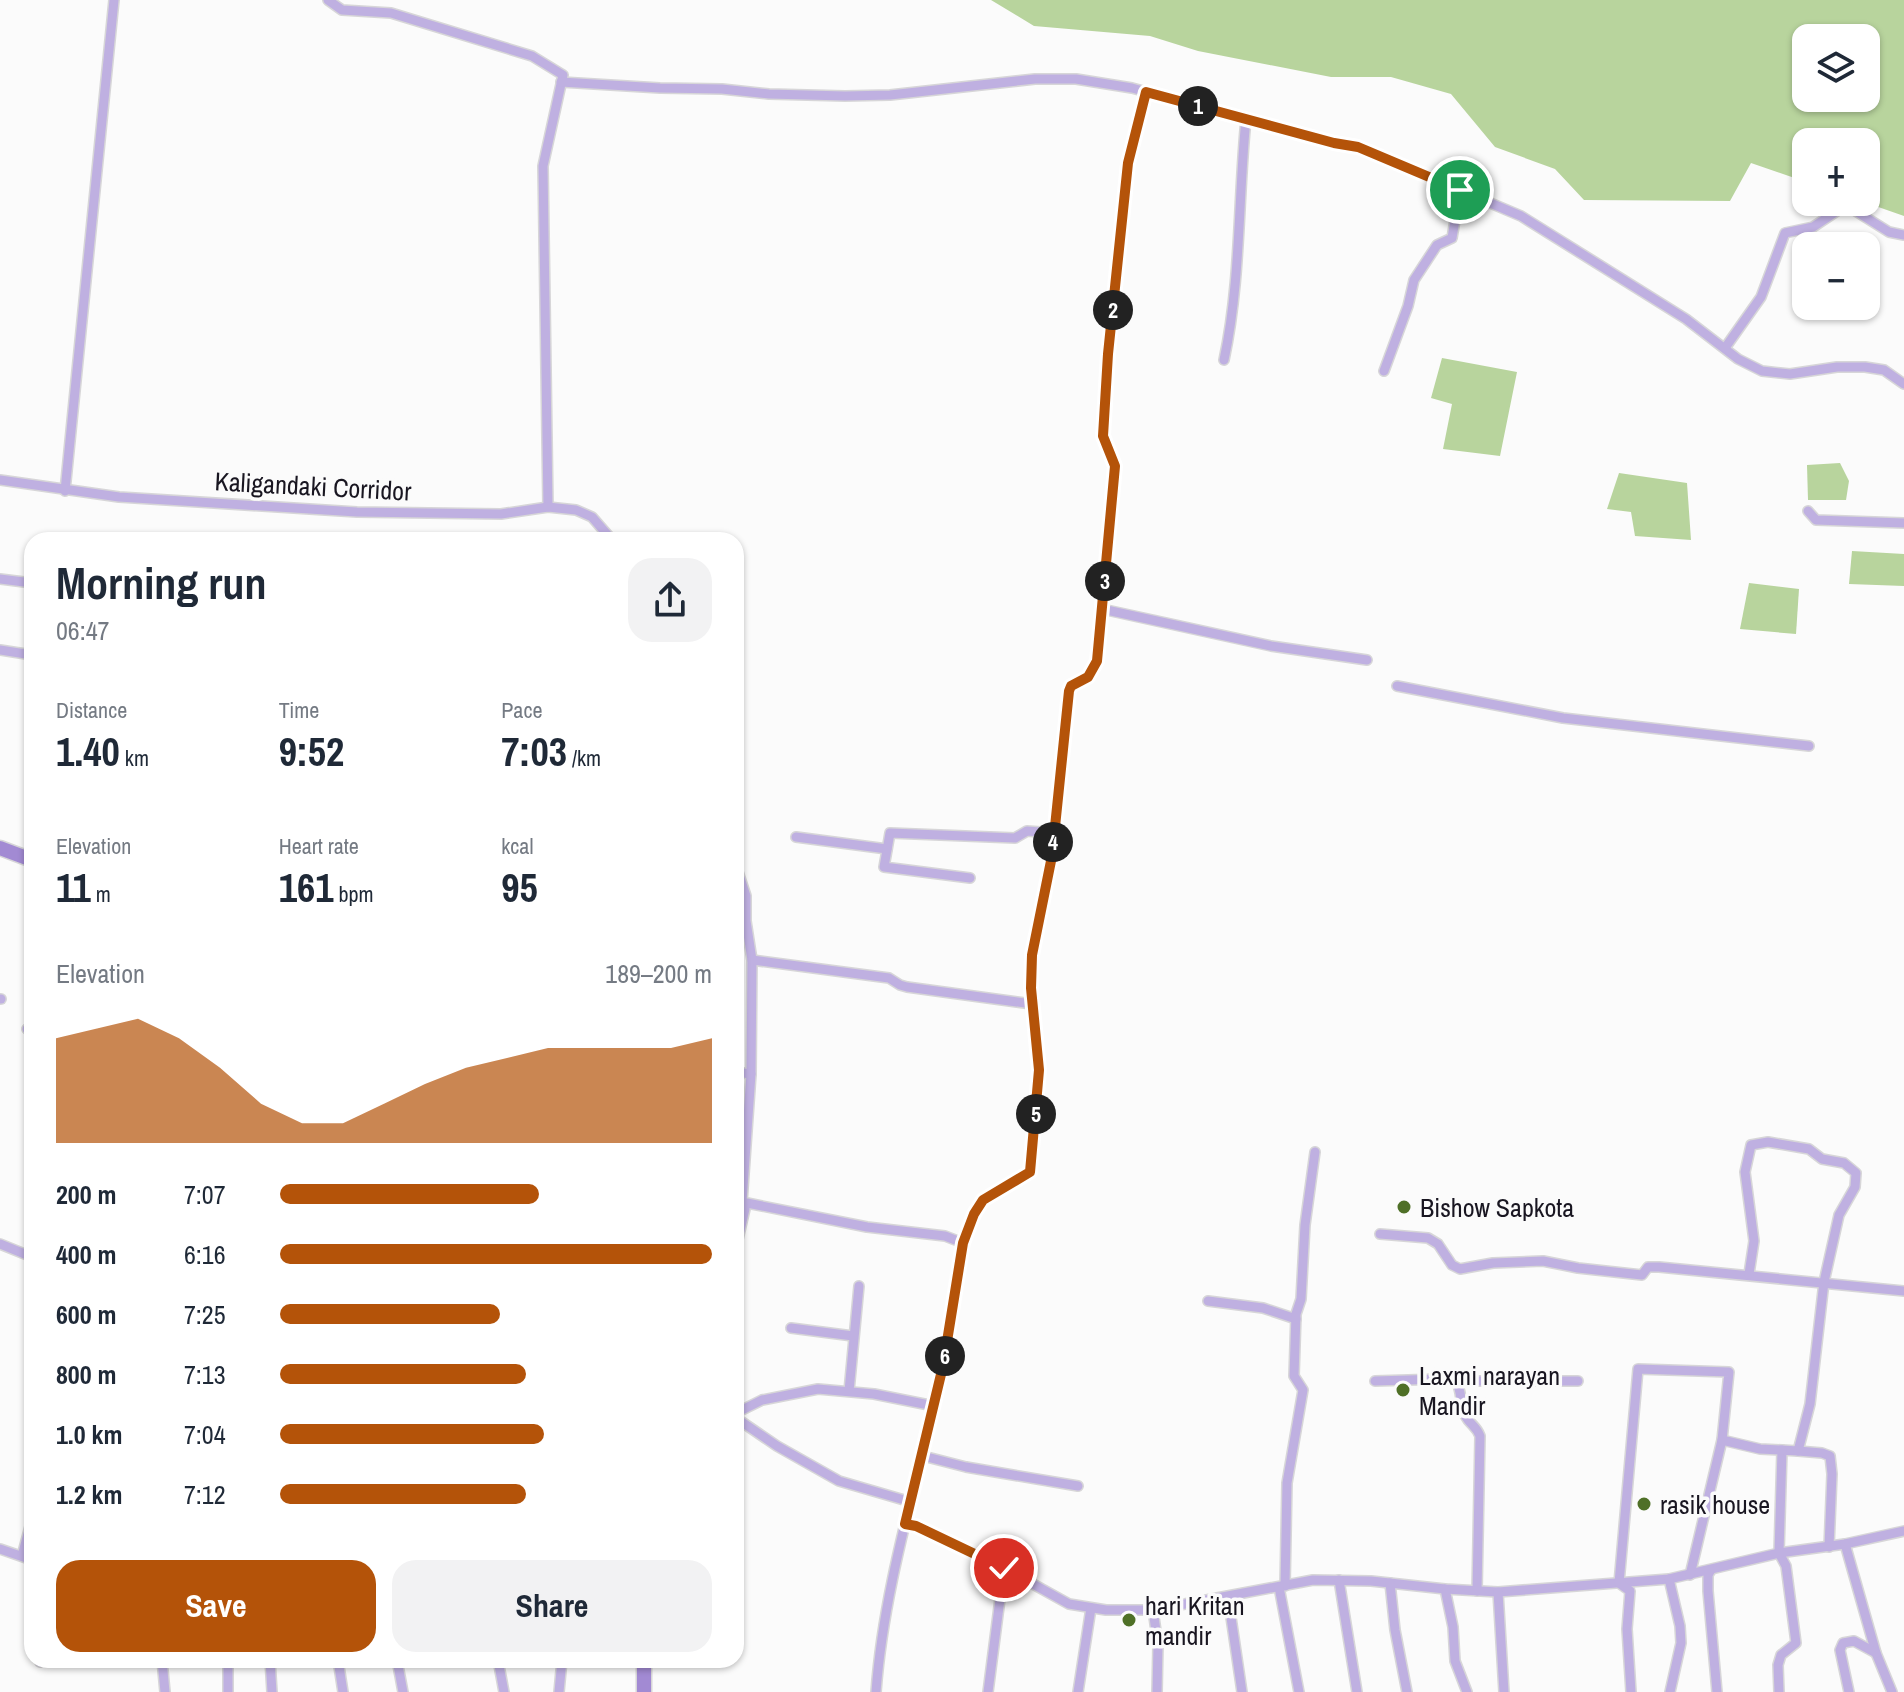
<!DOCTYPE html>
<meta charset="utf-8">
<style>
:root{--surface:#fff;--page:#f2f2f3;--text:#1f2937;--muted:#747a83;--accent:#b45309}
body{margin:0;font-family:"Archivo Narrow",sans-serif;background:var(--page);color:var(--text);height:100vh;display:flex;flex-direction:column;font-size:30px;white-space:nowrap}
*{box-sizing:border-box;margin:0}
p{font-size:26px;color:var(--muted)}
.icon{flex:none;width:44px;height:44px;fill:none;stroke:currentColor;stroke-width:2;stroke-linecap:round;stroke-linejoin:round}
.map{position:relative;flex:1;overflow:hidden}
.drawer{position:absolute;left:24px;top:532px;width:720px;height:1136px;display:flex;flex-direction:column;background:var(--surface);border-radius:24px;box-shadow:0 2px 6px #0004}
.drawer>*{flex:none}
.controls{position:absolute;left:1792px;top:24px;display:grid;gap:16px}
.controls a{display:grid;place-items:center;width:88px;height:88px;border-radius:16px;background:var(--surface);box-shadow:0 2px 6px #0004;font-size:40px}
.pin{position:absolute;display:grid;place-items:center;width:68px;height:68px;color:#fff;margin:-34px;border:4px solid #fff;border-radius:50%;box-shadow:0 2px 8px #0007}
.km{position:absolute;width:40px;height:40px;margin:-20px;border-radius:50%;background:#222;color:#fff;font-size:22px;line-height:40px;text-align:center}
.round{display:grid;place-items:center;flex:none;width:84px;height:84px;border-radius:24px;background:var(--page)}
.overview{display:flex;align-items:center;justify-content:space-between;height:136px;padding:0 32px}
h1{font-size:44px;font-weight:800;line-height:60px}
.stats{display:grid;grid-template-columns:repeat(3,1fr);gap:12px;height:136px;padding:8px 32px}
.stats div{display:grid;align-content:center}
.stats b{font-size:40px;font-weight:800}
.stats small{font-size:22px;font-weight:400}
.stats p{font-size:22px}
.chart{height:224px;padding:16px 32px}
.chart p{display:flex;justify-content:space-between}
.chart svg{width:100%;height:144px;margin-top:8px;fill:var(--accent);opacity:.7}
.primary-button{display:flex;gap:16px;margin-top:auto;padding:16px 32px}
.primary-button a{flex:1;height:92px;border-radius:24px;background:var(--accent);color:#fff;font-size:32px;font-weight:800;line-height:92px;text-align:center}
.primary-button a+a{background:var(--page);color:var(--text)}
ul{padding:0 32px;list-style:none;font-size:26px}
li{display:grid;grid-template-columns:128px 96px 1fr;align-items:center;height:60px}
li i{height:20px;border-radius:10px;background:var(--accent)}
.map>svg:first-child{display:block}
</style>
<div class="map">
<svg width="1904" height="1692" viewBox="0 0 1904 1692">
<rect width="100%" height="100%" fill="#fbfbfb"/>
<g fill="#b8d49d" fill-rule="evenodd">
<path d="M991,0H1904V216L1864,202H1866V142H1806V182L1751,163L1730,201L1584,200L1555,169L1495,147L1451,94L1391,77H1331L1198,51L1150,36L1034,26ZM1806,38H1866V98H1806Z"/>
<path d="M1442,358L1517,372L1500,456L1443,449L1452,404L1431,398Z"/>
<path d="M1840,463L1849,481L1846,500H1808L1807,465Z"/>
<path d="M1619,473L1687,483L1691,540L1635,536L1631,512L1607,509Z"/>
<path d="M1852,551L1904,554V586L1849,584Z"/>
<path d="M1749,583L1799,589L1796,634L1740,629Z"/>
</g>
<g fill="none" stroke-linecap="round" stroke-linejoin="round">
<defs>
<g id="minor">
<path d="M328,0L342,10L391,13L532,56L563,75L543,166L548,507"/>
<path d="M561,82L660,88L722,89L769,94L845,96L890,95L1035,79H1076L1132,88L1334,143L1358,147L1521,216L1686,319L1738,359L1762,371L1790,374L1837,367H1865L1884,370L1904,384"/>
<path d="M1725,348L1761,297L1785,233L1813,227L1846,205L1889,232L1904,235"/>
<path d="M1224,360C1241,281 1238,199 1246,119"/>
<path d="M1384,371L1408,306L1414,280L1437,245L1452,238L1460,190"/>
<path d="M0,480L119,497L357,512L501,514L548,507L576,510L592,517L612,540"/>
<path d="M65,491L114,0"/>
<path d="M1808,511L1816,520L1904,523"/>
<path d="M0,579L32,583"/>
<path d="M1102,609L1271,646L1367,660"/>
<path d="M0,650L32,655"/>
<path d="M1397,686L1563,718L1809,746"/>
<path d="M796,837L887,849"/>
<path d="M736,866L746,896V921L752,960L751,1074L742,1202L867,1227L945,1236L963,1243"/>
<path d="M970,878L884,867L890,833L1015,838L1027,831L1054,833"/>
<path d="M752,960L889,978L900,985L907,987L1032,1004"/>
<path d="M0,999H1"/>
<path d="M27,1029L32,1030"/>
<path d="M736,1072L751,1074"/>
<path d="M1380,1234L1428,1238L1438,1244L1452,1265L1460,1269L1493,1263L1543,1261L1578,1268L1642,1275L1648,1267H1659L1904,1291"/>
<path d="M0,1244L32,1257"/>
<path d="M736,1248L745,1209L742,1202L738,1201"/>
<path d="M1749,1274L1754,1241L1745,1172L1751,1145L1768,1142L1809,1149L1822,1159L1844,1163L1856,1173L1855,1187L1839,1215L1824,1282L1810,1404L1798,1451L1782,1450L1779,1553L1786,1566L1796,1643L1781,1655L1778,1665L1779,1692"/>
<path d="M1208,1301L1263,1308L1296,1319"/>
<path d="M791,1328L853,1336"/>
<path d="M1375,1381L1441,1379L1456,1381C1463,1392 1459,1409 1468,1420C1473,1426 1477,1428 1480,1436L1477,1591"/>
<path d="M1456,1381H1578"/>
<path d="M849,1391L859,1286"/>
<path d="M736,1413L762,1400L818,1389L874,1394L934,1406"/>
<path d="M736,1418L777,1446L839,1481L911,1502"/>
<path d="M1798,1451L1822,1453L1830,1456L1832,1474L1829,1547"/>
<path d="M923,1456L966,1467L1078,1486"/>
<path d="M905,1524L916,1526L1004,1568L1069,1604L1106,1610H1153L1313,1580L1371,1581L1445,1589L1498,1592L1669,1579L1779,1553L1845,1544L1904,1531"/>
<path d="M1845,1544L1876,1653L1892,1692"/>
<path d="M0,1549L32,1560"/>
<path d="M22,1556L32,1519"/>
<path d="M1711,1570L1708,1575V1591L1717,1692"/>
<path d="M1690,1575L1722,1440"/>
<path d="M1669,1579L1680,1626L1681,1643L1670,1692"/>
<path d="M1339,1580L1357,1692"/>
<path d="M1390,1583L1395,1630L1407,1692"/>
<path d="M1285,1586L1287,1483L1303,1390L1294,1376L1296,1314L1301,1299L1305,1225L1315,1152"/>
<path d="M1279,1587L1299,1692"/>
<path d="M1445,1589L1453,1627L1455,1661L1467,1692"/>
<path d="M1498,1592L1504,1692"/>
<path d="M1228,1597L1242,1692"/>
<path d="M1153,1610L1158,1645L1157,1692"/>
<path d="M162,1660L165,1692"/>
<path d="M270,1660L272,1692"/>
<path d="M338,1660L343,1692"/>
<path d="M397,1660L403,1692"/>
<path d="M498,1660L504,1692"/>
<path d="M40,1662L41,1660"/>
<path d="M228,1692V1660"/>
<path d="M559,1692L562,1660"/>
<path d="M876,1692C884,1583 919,1477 942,1370C953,1320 952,1263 973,1215C983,1194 1010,1184 1030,1172L1039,1070L1031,988L1032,955L1052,856L1069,691L1071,686L1088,677L1097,661L1115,466L1103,436L1108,354L1128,163L1146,92"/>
<path d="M988,1692L1004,1568"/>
<path d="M1078,1692L1091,1608"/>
<path d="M1631,1692L1627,1629L1630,1591L1619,1583L1638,1369L1729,1372L1722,1440L1760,1449L1782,1450"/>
<path d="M1849,1692L1840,1650L1843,1643L1854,1641L1876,1653"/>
</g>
<g id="secondary">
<path d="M0,848L32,860"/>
<path d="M644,1660V1692"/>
</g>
</defs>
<use href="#minor" stroke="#d7d6d8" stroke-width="12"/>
<use href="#secondary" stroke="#d7d6d8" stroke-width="17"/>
<use href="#minor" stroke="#bfb0e1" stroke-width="9"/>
<use href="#secondary" stroke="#a28ad3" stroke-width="14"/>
</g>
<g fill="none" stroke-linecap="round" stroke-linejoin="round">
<defs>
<path id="route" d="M1004,1568L916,1526L905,1524L943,1366L963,1243L974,1214L983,1200L1030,1172L1039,1070L1031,988L1032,955L1052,856L1069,691L1071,686L1088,677L1097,661L1115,466L1103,436L1108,354L1128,163L1146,92L1334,143L1358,147L1460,190"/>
</defs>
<use href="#route" stroke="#fff" stroke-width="16"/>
<use href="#route" stroke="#b45309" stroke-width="10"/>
</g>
<g fill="#4f7027" stroke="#fbfbfb" stroke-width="3">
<circle cx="1404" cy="1207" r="8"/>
<circle cx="1403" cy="1390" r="8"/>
<circle cx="1644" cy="1504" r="8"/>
<circle cx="1129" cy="1620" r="8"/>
</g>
<g text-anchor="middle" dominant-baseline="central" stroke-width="7" stroke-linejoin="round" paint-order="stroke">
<g font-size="26" fill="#191621" stroke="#fbfbfb">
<text transform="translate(313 486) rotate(3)">Kaligandaki Corridor</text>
</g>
<g font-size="26" fill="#191621" stroke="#fbfbfb" text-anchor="start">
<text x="1420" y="1207">Bishow Sapkota</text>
<text x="1419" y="1375">Laxmi narayan<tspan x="1419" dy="30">Mandir</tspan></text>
<text x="1660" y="1504">rasik house</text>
<text x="1145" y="1605">hari Kritan<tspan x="1145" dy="30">mandir</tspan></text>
</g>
</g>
</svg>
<div class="controls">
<a><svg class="icon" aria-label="layers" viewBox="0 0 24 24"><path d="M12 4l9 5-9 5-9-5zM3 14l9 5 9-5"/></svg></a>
<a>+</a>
<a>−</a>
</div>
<div class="pin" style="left:1460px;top:190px;background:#1e9e55"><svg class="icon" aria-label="arrive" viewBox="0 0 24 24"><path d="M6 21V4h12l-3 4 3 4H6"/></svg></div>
<div class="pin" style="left:1004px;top:1568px;background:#d93025"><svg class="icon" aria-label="check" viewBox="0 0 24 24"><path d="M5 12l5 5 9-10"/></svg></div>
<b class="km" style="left:1198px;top:106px">1</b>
<b class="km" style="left:1113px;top:310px">2</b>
<b class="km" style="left:1105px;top:581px">3</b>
<b class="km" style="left:1053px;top:842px">4</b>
<b class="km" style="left:1036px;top:1114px">5</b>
<b class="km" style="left:945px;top:1356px">6</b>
<section class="drawer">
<div class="overview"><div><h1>Morning run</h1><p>06:47</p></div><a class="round"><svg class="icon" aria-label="share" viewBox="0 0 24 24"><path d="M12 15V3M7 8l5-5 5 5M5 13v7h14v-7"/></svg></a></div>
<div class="stats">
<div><p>Distance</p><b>1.40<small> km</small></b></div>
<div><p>Time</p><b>9:52</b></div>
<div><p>Pace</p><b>7:03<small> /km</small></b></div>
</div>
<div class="stats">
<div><p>Elevation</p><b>11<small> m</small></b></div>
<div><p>Heart rate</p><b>161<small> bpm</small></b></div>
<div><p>kcal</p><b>95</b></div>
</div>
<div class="chart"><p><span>Elevation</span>189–200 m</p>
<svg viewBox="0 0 160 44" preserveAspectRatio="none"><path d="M0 44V12L10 9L20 6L30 12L40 21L50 32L60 38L70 38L80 32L90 26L100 21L110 18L120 15L130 15L140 15L150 15L160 12V44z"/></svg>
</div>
<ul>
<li><b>200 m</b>7:07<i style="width:60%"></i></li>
<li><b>400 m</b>6:16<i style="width:100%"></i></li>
<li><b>600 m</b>7:25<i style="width:51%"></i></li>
<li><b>800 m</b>7:13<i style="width:57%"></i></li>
<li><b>1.0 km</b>7:04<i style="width:61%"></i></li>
<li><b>1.2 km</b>7:12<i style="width:57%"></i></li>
</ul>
<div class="primary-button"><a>Save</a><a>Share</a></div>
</section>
</div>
